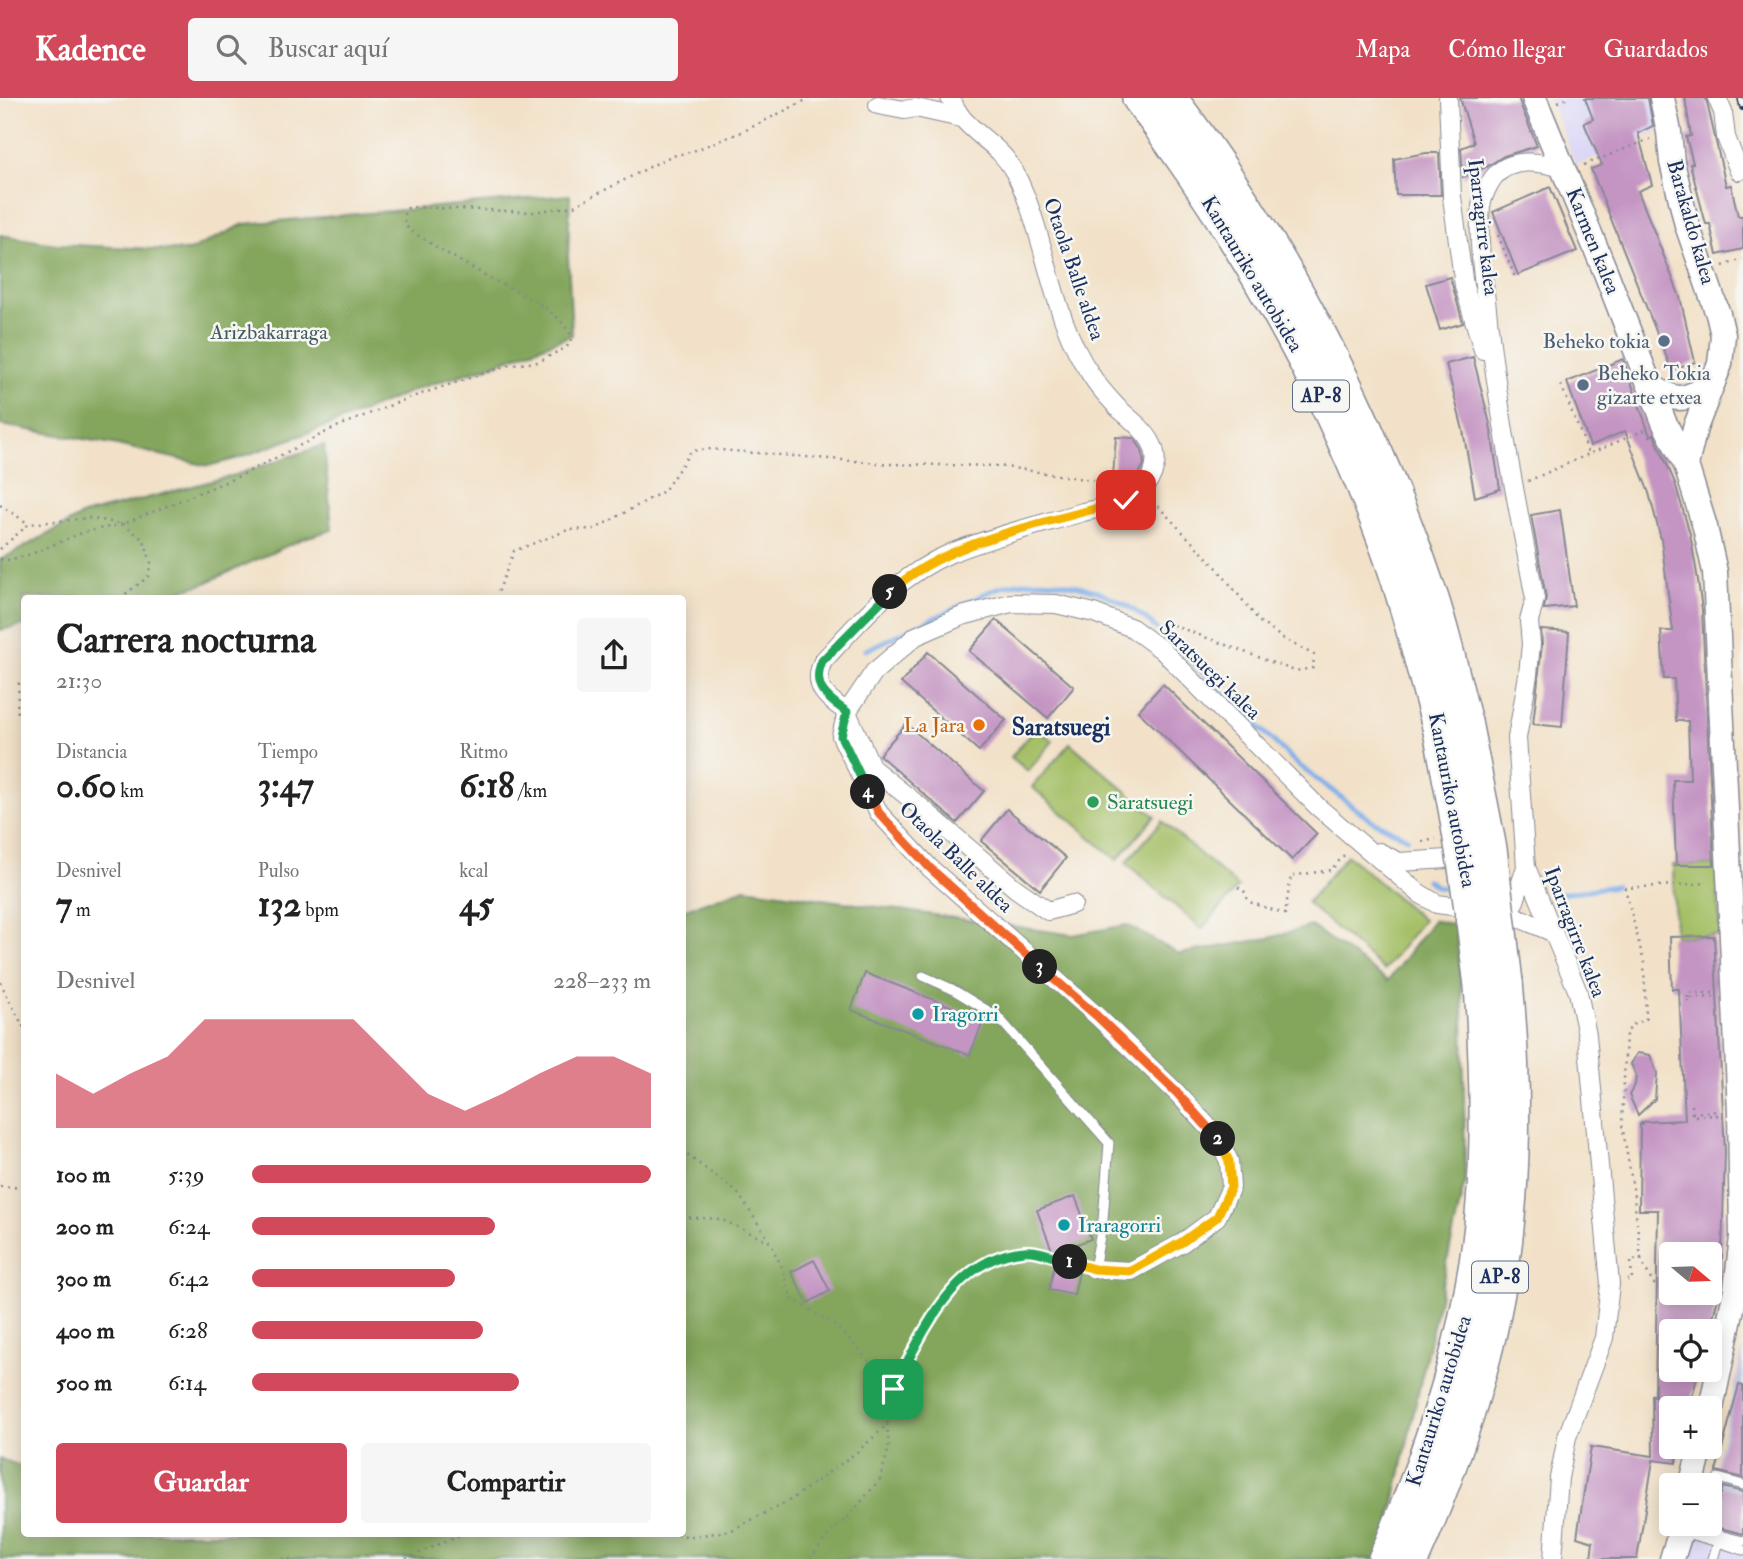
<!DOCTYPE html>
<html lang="es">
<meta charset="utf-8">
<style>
:root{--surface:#fff;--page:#f6f6f6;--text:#222;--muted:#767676;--accent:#d1495b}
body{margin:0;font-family:"IM FELL Double Pica",serif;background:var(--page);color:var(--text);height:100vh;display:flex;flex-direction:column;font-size:26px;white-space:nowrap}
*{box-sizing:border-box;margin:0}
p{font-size:23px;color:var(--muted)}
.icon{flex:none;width:38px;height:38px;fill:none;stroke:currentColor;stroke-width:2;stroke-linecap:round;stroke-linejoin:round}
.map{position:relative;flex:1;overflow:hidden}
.sheet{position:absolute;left:21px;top:497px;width:665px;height:942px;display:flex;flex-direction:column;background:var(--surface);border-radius:7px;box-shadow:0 4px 18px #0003}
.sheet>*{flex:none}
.needle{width:46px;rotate:109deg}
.tools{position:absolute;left:1659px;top:1144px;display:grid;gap:14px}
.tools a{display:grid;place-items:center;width:63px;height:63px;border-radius:7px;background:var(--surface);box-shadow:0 4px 18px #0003;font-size:35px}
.pin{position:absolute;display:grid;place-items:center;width:60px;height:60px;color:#fff;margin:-30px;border-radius:14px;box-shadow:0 4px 10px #0006}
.km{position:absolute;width:35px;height:35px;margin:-18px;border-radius:50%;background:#222;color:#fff;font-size:19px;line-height:35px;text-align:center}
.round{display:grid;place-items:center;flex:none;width:74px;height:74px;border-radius:7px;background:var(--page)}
.head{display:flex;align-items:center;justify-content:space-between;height:119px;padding:0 35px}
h1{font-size:38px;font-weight:700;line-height:52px}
.stats{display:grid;grid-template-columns:repeat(3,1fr);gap:10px;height:119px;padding:7px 35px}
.stats div{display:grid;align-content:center}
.stats b{font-size:35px;font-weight:700}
.stats small{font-size:19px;font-weight:400}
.stats p{font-size:19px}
.chart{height:196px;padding:14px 35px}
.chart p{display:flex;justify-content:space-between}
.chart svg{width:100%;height:126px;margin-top:7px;fill:var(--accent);opacity:.7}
.button{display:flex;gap:14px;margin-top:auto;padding:14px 35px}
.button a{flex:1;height:80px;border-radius:7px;background:var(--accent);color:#fff;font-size:28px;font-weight:700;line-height:80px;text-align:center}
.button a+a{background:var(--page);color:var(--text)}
ul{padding:0 35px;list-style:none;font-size:23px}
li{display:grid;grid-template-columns:112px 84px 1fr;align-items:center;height:52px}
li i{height:18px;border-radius:9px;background:var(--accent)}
header{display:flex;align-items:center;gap:42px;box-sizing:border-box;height:98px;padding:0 35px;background:var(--accent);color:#fff}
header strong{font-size:33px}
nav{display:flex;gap:38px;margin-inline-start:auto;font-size:24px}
.search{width:490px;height:63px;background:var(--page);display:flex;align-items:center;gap:18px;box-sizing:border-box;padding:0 24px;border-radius:7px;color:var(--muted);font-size:26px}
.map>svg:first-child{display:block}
</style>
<header>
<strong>Kadence</strong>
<div class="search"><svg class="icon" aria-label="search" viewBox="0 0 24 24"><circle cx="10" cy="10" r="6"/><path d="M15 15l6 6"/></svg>Buscar aquí</div>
<nav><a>Mapa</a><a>Cómo llegar</a><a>Guardados</a></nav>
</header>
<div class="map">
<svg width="1743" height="1461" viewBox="0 0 1743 1461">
<rect width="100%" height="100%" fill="#f6f6f2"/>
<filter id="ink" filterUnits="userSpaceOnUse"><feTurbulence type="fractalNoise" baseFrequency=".0143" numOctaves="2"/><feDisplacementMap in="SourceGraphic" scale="14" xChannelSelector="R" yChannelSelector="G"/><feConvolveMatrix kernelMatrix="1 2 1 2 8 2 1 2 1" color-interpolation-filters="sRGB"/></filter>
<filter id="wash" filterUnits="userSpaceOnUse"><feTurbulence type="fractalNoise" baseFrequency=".00686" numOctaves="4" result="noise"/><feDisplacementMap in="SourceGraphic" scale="28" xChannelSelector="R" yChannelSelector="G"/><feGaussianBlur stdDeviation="1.57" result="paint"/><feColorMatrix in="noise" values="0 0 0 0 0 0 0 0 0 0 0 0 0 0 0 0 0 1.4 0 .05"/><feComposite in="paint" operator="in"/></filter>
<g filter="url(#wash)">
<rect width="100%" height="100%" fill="#f2e1c8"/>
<g fill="#dad6f7">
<path d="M1549,0H1651L1660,32L1576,67Z"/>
<path d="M1693,1427L1743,1440V1461H1682Z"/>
</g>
<path fill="#c0c2dd" d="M1743,1251V1440L1701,1428V1426H1710V1394Z"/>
<g fill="#a4bf66" stroke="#607762" stroke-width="2">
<path d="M1036,629L1053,643L1028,673L1011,659Z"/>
<path d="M1070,645L1155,718L1117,762L1032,689Z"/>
<path d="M1162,723L1238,789L1202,831L1126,765Z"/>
<path d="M1347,757L1423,822L1384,872L1307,805Z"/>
<path d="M1673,767H1717L1720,837L1675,839Z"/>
</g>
<g fill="#83a65b" stroke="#4f6a5c" stroke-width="2">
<path d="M570,97L568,159L572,237L490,268L416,291L346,321L239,360L208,368L113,346L0,327V137L55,146L189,153L244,126Z"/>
<path d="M324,347L332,432L304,440L203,486L156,500H24V527L0,532V462L83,417L235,377Z"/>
<path d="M745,790L1073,837L1127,827L1179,856L1269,840L1311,828L1388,883L1433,822L1456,827L1463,909L1465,1082L1388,1432L1385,1461H0V1361L24,1369V1435H682L683,812Z"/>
</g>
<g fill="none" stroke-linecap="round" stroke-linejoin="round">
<g stroke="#7fafea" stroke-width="5">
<path d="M1171,544L1297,666L1371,722L1407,740"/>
<path d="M866,552C895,538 924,525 954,511C968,504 983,496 998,490C1052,472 1117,492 1157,531"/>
<path d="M1427,782L1437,789L1456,792"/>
<path d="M1552,797L1616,788"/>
</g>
</g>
<g id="blocks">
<g fill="#c494c3" fill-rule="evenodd">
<path d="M1460,0H1518L1537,48L1504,58L1488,68L1463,79L1461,50L1474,45Z"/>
<path d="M1585,0H1648L1653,28L1638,35L1652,87L1638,93L1680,199L1695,264L1672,273L1591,71L1602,67L1584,25L1593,21Z"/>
<path d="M1685,0H1706L1726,88L1731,87L1738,118H1743V151L1717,157L1710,126H1706L1690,66L1693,65L1686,39L1691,38Z"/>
<path d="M1426,55H1439L1441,97H1396L1394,61Z"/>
<path d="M1550,89L1577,153L1518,177L1493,114Z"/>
<path d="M1450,179L1463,225L1440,232L1426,186Z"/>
<path d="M1473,259L1490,326L1500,391L1475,399L1463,332L1446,266Z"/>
<path d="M1623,261L1650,338L1654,336L1656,341L1675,385L1690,436L1698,482L1702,512L1714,767H1676L1673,682H1690L1688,623H1676L1674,581H1664L1661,533H1673L1661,441L1649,395L1625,333L1590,348L1567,284Z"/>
<path d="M1116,339L1134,340L1142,352L1144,366L1137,380L1113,378Z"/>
<path d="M1560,412L1574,508L1544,511L1546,499L1531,417Z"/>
<path d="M996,522L1074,589L1048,620L969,553Z"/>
<path d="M1541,532L1569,534L1562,629L1533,626L1542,547Z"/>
<path d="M928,554L1006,622L979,653L901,585Z"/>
<path d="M1163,586L1317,736L1292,762L1138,613Z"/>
<path d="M906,626L984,693L957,725L879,657Z"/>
<path d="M1007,711L1066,760L1040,792L981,743Z"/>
<path d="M1714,838L1725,1054L1721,1189L1709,1234H1671V1272H1699L1689,1311H1671V1349H1680L1676,1365L1653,1362L1637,1461H1591L1593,1444L1577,1439L1591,1349L1653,1358L1652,1297L1655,1298L1658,1112H1639L1640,1026H1643L1642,1024L1685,1022L1679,891H1672L1670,839ZM1671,1157H1710V1197L1671,1195Z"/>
<path d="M865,875L984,921L970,957L851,912Z"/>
<path d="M1637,955L1650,957L1657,975L1655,1001L1638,1017L1629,997L1635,987L1636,977L1631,966Z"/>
<path d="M1075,1098L1091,1141L1053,1155L1037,1112Z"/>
<path d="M814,1162L830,1193L808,1205L791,1174Z"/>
<path d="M1055,1165L1080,1170L1074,1197L1049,1192Z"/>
<path d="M1739,1287L1743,1288V1380L1716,1373Z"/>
<path d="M1723,1389L1743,1394V1436L1712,1428L1710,1423V1415L1716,1411Z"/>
</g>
</g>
</g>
<g filter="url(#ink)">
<use href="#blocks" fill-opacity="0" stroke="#868893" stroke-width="2"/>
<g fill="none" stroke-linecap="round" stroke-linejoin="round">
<defs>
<g id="lane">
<path d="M923,878L952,891L998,919L1109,1045L1103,1122L1094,1171"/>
<path d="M1710,1408L1718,1380L1743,1387"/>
<path d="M1683,1434H1708L1743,1443"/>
<path d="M1693,1437L1718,1444L1713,1461"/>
<path d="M1718,1444L1743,1452"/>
</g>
<g id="street">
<path d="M1448,0L1452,99L1464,188L1483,252"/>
<path d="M1717,0L1723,14L1726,39L1739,73"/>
<path d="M878,7L904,12L916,10L961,20"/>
<path d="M847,614C827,600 811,589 823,563C861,522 898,477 951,455C993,438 1039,427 1083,414C1098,410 1119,408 1133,399C1140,394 1147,386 1151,379C1167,347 1138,328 1118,310C1109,300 1098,289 1091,277C1049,216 1048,139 1015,75C1001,49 982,42 964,22C958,16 954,7 950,0"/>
<path d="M847,614L872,670L922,710L1015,790L1048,813L1073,806"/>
<path d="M1379,754L1399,764L1448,761"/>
<path d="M1507,815L1515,803L1526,769"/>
<path d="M1094,1171L1131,1173L1182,1145L1217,1119L1231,1089L1229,1063L1215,1036L1177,995L1097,918L930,770L879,715L841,638L847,614L874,574L916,538L962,518L1011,505L1056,506L1094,515L1132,530L1162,552L1318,709L1419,795L1437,806L1507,815L1552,834"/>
<path d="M1553,1461L1559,1380L1567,1339L1604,1240L1610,1186L1587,937L1578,894L1526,769L1517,640L1528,577L1531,546L1529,523L1535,501C1517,405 1497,308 1487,211C1483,177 1477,143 1481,109C1482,100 1488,87 1493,80C1510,58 1541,64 1563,70"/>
</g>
<g id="secondary">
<path d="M1534,0L1606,175L1664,324L1686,367L1705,429L1715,474L1740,1014L1742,1139L1736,1191L1710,1315"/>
<path d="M1662,0L1669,34L1672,64L1687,127L1718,216L1723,237L1720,266L1695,330L1686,367"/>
<path d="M1650,287C1677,307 1687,302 1713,284"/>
<path d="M1691,1388L1701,1349"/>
<path d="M1672,1461L1683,1426"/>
</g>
<g id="highway">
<path d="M1139,0C1237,130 1330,291 1385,444C1407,504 1422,567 1439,628"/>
<path d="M1170,0C1284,150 1372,322 1432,501C1445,541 1454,583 1465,624"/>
<path d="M1385,1461C1433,1352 1474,1224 1483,1105C1489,1033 1486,960 1481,888"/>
<path d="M1412,1461C1444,1388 1472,1312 1490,1234C1516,1120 1517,1000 1506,884"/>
</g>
</defs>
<use href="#lane" stroke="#868893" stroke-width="11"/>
<use href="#street" stroke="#868893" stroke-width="20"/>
<use href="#secondary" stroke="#868893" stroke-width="27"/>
<use href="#highway" stroke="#868893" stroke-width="36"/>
<g stroke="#868893" stroke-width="2.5" stroke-dasharray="2 5" stroke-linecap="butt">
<path d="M1558,4L1568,0"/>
<path d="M1584,67L1650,41"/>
<path d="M1421,97L1434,98"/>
<path d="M1498,137L1515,179"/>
<path d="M1723,168L1743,161"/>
<path d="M1561,287L1589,356L1645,332"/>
<path d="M1528,383L1589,356"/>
<path d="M1153,403L1217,470L1260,524L1284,541L1314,557L1313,570L1295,573L1165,524L1164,532"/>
<path d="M0,407L29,426"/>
<path d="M0,451L29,426L89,420L123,426L144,442L151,465L148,479L120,500"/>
<path d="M0,461L8,462L31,456L84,434L123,426L242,377L334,330L406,301L509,267L538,264L567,249L572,239C554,206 519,196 488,179C461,164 434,148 408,131C404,122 401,116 409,109L533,114L574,108L669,59L693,53L742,34L810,0"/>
<path d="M496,500L514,453L568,432L595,431L664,393L691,353L708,351L891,366L999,368L1118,386"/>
<path d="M24,580L19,585L17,612L24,631"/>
<path d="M1422,744L1436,741"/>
<path d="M1238,789L1244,793L1249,804L1285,816L1291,778L1331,772L1345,756"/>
<path d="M0,884L24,930"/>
<path d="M1688,900V895H1715"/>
<path d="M1688,904V900L1716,899"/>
<path d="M1692,1007V1018L1720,1017"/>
<path d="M1692,1015L1720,1013"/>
<path d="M682,1053L737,1094L769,1142"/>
<path d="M0,1088L24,1090"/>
<path d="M682,1119L720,1121L770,1144L783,1172L792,1201L832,1225L851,1243L893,1291"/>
<path d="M1641,1161L1633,1090L1622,1027L1626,935L1634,926L1646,921L1644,865L1625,790L1708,785"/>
<path d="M1627,1182H1632L1631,1162L1641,1161L1653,1186H1671"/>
<path d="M642,1435L654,1437L693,1438L730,1433L792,1401L857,1354L887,1327L893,1291L932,1218L951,1191L974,1172L999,1159L1026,1152L1078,1167"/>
<path d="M282,1461H291"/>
<path d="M406,1461L464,1435"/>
<path d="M810,1461L829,1436L849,1418L880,1381L889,1350L887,1327"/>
</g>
<use href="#lane" stroke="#fff" stroke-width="9"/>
<use href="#street" stroke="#fff" stroke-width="18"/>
<use href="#secondary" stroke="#fff" stroke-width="24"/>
<use href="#highway" stroke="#fff" stroke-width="33"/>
<defs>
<path id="rail" d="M1741,0L1743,9"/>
</defs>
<use href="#rail" stroke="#1b2f5e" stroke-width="8"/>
<use href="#rail" stroke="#f6f6f2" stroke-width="5" stroke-dasharray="16" stroke-linecap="butt"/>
<defs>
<g id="highway-bridge">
<path d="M1465,624L1490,751L1506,884"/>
<path d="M1439,628C1457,714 1471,800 1481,888"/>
</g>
</defs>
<use href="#highway-bridge" stroke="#868893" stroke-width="36" stroke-linecap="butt"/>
<use href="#highway-bridge" stroke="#fff" stroke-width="33"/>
</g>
</g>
<g fill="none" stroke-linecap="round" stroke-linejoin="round" filter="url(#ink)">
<defs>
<path id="split-1" d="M893,1291C923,1236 952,1160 1024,1153C1037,1151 1057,1160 1070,1164"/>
<path id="split-2" d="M1070,1164L1094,1171L1131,1173L1182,1144L1217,1119L1231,1089L1229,1063L1218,1041"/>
<path id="split-3" d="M1040,869L1097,918L1177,995L1218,1041"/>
<path id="split-4" d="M868,694L879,715L930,770L1040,869"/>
<path id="split-5" d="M868,694L841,638L847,614C827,600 811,589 822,563L890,494"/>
<path id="split-6" d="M890,494C948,440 1051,425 1126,402"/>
</defs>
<use href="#split-1" stroke="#fff" stroke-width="14"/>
<use href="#split-2" stroke="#fff" stroke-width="14"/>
<use href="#split-3" stroke="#fff" stroke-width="14"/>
<use href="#split-4" stroke="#fff" stroke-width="14"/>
<use href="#split-5" stroke="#fff" stroke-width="14"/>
<use href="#split-6" stroke="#fff" stroke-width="14"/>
<use href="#split-1" stroke="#22a559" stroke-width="9"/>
<use href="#split-2" stroke="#f5b400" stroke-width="9"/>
<use href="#split-3" stroke="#f0652b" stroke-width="9"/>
<use href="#split-4" stroke="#f0652b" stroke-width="9"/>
<use href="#split-5" stroke="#22a559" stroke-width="9"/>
<use href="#split-6" stroke="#f5b400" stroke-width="9"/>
</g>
<g fill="#5c6f8a" stroke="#f6f6f2" stroke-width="2.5">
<circle cx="1664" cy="243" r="7"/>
<circle cx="1583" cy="287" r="7"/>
</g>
<circle fill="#e8710a" stroke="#f6f6f2" stroke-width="2.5" cx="979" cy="627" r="7"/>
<circle fill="#2e9e5b" stroke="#f6f6f2" stroke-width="2.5" cx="1093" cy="704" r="7"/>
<g fill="#0f9aa8" stroke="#f6f6f2" stroke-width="2.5">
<circle cx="918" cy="916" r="7"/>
<circle cx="1064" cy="1127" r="7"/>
</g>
<g text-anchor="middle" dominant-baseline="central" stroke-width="5" stroke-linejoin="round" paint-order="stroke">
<g fill="#f6f6f2" stroke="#5d6b8a" stroke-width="2">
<rect x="1293" y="282.5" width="56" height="31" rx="5"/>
<rect x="1472" y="1163.5" width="56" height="31" rx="5"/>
</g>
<g font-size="19" font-weight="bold" fill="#1b2f5e">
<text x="1321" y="298">AP-8</text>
<text x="1500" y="1179">AP-8</text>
</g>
<g font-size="21" fill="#1b2f5e" stroke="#f6f6f2">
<text transform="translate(1691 124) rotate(74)">Barakaldo kalea</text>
<text transform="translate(1483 129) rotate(83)">Iparragirre kalea</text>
<text transform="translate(1593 143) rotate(68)">Karmen kalea</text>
<text transform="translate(1074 171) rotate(71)">Otaola Balle aldea</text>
<text transform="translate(1252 176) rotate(59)">Kantauriko autobidea</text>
<text transform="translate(1210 572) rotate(44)">Saratsuegi kalea</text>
<text transform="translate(1452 702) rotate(79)">Kantauriko autobidea</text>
<text transform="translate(956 759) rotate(44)">Otaola Balle aldea</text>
<text transform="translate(1575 834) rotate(69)">Iparragirre kalea</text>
<text transform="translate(1439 1303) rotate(-73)">Kantauriko autobidea</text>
</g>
<g font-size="21" fill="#445a60" stroke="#f6f6f2">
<text x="269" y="234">Arizbakarraga</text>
</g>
<g font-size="21" fill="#4e5e75" stroke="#f6f6f2" text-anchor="end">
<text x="1650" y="243">Beheko tokia</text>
<text x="1597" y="275" text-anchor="start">Beheko Tokia<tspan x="1597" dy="24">gizarte etxea</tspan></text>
</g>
<g font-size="21" fill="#c56008" stroke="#f6f6f2" text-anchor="end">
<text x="965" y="627">La Jara</text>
</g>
<g font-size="21" fill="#27864d" stroke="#f6f6f2" text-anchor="start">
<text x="1107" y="704">Saratsuegi</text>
</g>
<g font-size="21" fill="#0d838f" stroke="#f6f6f2" text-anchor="start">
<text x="932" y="916">Iragorri</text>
<text x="1078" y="1127">Iraragorri</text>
</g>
<g font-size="24" font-weight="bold" fill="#1b2f5e" stroke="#f6f6f2">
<text x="1061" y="629">Saratsuegi</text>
</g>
</g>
</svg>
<div class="tools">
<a><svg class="needle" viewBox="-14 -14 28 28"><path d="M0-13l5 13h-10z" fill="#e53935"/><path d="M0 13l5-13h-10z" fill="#767676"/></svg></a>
<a><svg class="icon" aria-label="locate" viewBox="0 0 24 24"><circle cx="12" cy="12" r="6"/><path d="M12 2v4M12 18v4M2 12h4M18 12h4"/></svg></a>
<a>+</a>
<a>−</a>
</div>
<div class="pin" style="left:893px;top:1291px;background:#1e9e55"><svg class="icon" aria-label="arrive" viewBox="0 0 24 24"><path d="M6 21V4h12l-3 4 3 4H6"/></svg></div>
<div class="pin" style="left:1126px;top:402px;background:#d93025"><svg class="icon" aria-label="check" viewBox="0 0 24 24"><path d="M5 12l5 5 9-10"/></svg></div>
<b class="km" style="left:1070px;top:1164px">1</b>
<b class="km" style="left:1218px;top:1041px">2</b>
<b class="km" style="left:1040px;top:869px">3</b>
<b class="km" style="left:868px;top:694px">4</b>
<b class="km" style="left:890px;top:494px">5</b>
<section class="sheet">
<div class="head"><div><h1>Carrera nocturna</h1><p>21:30</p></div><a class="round"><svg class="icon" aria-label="share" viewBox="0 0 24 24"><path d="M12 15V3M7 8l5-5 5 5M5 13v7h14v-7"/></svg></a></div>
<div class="stats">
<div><p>Distancia</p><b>0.60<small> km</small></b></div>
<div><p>Tiempo</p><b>3:47</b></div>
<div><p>Ritmo</p><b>6:18<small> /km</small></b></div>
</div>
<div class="stats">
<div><p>Desnivel</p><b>7<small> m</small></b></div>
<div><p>Pulso</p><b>132<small> bpm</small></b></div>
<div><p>kcal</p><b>45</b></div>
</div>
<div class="chart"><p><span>Desnivel</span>228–233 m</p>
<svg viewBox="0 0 160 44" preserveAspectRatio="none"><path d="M0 44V25L10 32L20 25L30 19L40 6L50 6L60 6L70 6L80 6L90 19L100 32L110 38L120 32L130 25L140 19L150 19L160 25V44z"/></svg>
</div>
<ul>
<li><b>100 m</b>5:39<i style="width:100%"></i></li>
<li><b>200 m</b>6:24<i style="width:61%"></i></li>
<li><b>300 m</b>6:42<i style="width:51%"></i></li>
<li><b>400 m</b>6:28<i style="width:58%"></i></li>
<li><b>500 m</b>6:14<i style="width:67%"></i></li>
</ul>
<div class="button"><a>Guardar</a><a>Compartir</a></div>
</section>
</div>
